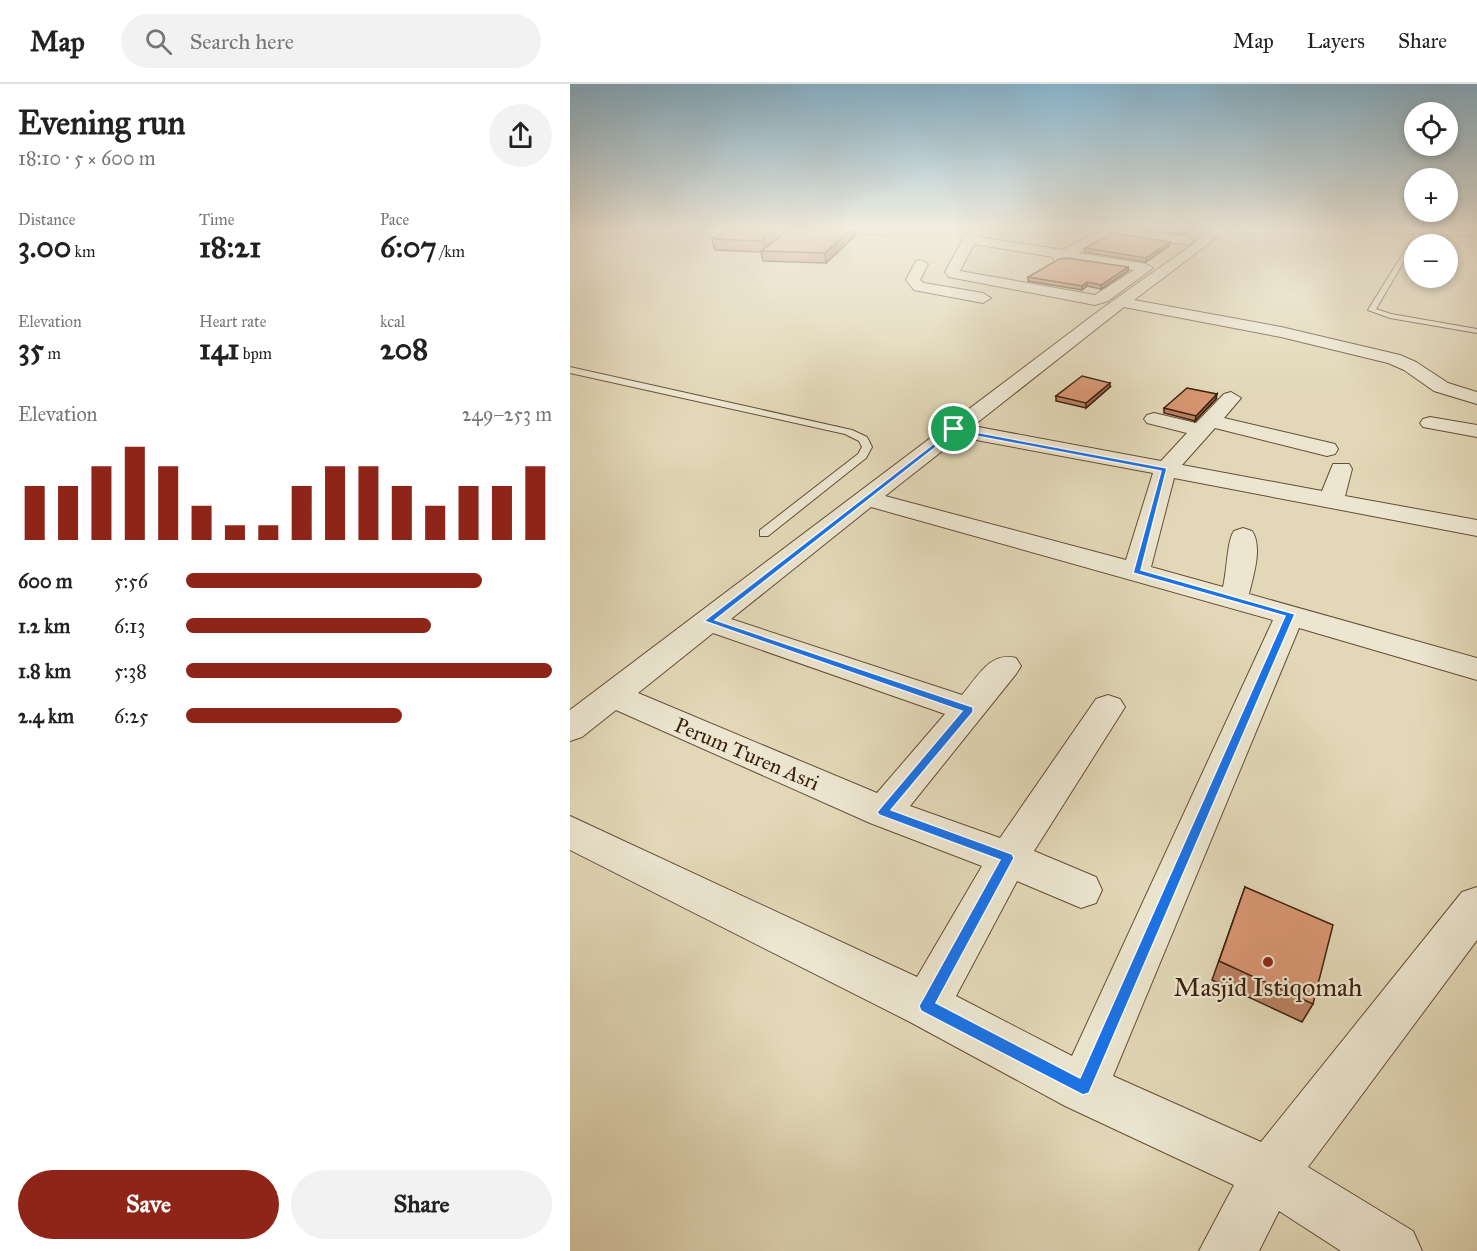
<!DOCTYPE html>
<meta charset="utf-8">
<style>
:root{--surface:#fff;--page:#f2f2f2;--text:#222;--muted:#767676;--line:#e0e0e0;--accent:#8f2418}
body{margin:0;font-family:"IM FELL Great Primer",serif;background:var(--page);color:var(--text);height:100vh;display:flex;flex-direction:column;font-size:22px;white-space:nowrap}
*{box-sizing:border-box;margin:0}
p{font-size:20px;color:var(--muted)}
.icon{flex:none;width:33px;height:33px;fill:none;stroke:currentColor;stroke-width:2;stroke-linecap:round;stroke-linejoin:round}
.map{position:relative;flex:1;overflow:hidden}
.sheet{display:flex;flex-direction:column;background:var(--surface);width:570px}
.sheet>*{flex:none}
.tools{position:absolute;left:834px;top:18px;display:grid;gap:12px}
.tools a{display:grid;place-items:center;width:54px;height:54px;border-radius:50%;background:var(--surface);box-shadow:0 3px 9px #0003;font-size:30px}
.pin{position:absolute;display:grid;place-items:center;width:51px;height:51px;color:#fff;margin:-26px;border:3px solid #fff;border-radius:50%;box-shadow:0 2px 6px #0007}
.round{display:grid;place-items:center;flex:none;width:63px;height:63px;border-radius:32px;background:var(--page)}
.head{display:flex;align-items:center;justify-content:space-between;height:102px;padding:0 18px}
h1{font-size:33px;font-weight:700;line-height:45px}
.metrics{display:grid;grid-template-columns:repeat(3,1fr);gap:9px;height:102px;padding:6px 18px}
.metrics div{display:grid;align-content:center}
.metrics b{font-size:30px;font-weight:700}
.metrics small{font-size:16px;font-weight:400}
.metrics p{font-size:16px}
.chart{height:168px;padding:12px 18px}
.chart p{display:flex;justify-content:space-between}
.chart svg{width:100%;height:108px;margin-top:6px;stroke:var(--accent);stroke-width:6}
.action{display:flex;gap:12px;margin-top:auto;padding:12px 18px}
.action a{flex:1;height:69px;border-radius:36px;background:var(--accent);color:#fff;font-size:24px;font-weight:700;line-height:69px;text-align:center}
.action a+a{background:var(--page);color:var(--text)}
ul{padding:0 18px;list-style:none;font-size:20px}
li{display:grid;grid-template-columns:96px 72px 1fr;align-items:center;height:45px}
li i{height:15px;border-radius:8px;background:var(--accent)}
header{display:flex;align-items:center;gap:36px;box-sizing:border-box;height:84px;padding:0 30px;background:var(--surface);border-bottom:2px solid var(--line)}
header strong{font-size:28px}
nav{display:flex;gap:33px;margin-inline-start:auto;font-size:21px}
.search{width:420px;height:54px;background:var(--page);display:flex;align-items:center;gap:15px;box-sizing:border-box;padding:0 21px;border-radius:33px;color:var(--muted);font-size:22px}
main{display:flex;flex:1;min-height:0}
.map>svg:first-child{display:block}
</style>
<header>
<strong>Map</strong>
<div class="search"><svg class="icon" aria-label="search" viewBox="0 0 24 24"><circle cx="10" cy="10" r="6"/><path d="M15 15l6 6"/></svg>Search here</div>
<nav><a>Map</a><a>Layers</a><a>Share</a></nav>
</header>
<main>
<section class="sheet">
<div class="head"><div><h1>Evening run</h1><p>18:10 · 5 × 600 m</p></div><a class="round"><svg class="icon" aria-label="share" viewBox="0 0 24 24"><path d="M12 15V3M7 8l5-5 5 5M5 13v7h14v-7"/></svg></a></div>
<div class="metrics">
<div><p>Distance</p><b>3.00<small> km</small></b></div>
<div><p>Time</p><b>18:21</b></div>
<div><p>Pace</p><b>6:07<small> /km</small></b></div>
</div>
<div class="metrics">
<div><p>Elevation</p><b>35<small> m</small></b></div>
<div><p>Heart rate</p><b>141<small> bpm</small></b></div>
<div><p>kcal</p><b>208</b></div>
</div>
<div class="chart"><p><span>Elevation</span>249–253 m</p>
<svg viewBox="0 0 160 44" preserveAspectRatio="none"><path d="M5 44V22M15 44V22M25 44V14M35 44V6M45 44V14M55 44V30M65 44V38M75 44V38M85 44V22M95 44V14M105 44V14M115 44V22M125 44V30M135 44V22M145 44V22M155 44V14"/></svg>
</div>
<ul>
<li><b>600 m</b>5:56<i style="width:81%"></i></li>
<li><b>1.2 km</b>6:13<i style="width:67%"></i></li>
<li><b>1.8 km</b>5:38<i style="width:100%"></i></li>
<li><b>2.4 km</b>6:25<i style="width:59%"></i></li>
</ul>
<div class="action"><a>Save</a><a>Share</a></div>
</section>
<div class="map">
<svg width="907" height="1167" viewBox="0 0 907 1167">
<rect width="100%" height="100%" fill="#e2d8b7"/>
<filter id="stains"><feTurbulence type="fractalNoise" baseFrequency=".00333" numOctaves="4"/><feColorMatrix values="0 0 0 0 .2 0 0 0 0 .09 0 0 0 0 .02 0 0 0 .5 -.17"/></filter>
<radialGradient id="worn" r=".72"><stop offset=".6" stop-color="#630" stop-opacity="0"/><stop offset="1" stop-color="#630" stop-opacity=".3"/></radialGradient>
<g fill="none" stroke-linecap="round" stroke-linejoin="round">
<defs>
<g id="lane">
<path d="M322,145H330L316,151L261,147H315Z"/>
<path d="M757,145L907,148V152L850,150L806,225L821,230L907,245V249L820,234L798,226L845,150Z"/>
<path d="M0,283L282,346L297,353L302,363L296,374L198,452H190V446L288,370L292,363L289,357L275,350L0,289Z"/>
</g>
<g id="street">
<path d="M402,145H414L408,153L493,166L527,148L524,145H555L618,153L624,157L618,161L541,150L508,169L576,180L583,184L538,217L525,221L379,193L375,188L393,155ZM404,160L483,173L484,177L497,175L564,186L525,211L390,187Z"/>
<path d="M644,145H658L564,216L711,243L830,271L846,278L878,299L907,308V320L864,307L834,286L818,279L711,253L554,223L403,342L591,377L617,349L577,339L574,335L577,331L584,329L626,339L654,310L661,308L671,314L654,334L765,360L768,365L765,370L757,372L645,344L612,381L752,407L763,380H779L782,385L775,412L907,436V452L604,394L581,483L653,503C657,488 657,456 664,447L673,444L682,447C693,463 683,493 679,510L907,574V596L729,544L543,992L691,1058L892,808L907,803V856L738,1083L843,1147L852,1167H771L709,1127L689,1167H629L664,1101L495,1022L340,938L0,766V732L347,893L412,782L300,739L46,626L12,653L0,657V626L530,226ZM390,353L583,389L556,476L315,412ZM301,423L703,536L502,972L386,912L447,797L511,824L526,819L532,806L526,793L464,767L555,623L550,615L538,611L526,615L430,754L340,722L446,590L451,582L446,574C420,567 407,594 392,611L161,535ZM143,549L375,630L307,709L68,609Z"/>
<path d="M351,176L358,180L350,196L354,199L413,209L421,214L413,219L344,206L336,196L346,177Z"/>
<path d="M860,333L907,341V353L853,343L850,339L853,335Z"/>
</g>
</defs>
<use href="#lane" stroke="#654e35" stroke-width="2"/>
<use href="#street" stroke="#654e35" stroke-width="2"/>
<use href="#lane" fill="#ece6d0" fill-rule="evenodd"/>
<use href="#street" fill="#ece6d0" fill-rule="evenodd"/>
</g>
<g fill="#bb8163" stroke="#3b200a" stroke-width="1.5">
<path d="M158,145H284L285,152L256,179L193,177L191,168L145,166L142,155Z"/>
<path d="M566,145H622L613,150Z"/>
<path d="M600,158L599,162L576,178L515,168V164Z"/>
<path d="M558,183V187L531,205L517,202L512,206L458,197V193Z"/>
<path d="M540,303L516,324L486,317V312Z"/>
<path d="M646,315L625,337L594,329V324Z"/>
<path d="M675,803L743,920L732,938L642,896Z"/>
</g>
<g fill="#986950" stroke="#3b200a" stroke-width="1.5">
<path d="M204,145H221L196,163L195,168L193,157V152Z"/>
<path d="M281,145H284L285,152L256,179L255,169Z"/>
<path d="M617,145H622L613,150L614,147Z"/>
<path d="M600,158L599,162L576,178V174Z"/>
<path d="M558,183V187L531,205V201Z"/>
<path d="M517,198V202L512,206V202Z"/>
<path d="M540,299V303L516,324V319Z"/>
<path d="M647,310L646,315L625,337L626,332Z"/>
</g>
<g fill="#d99673" stroke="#3b200a" stroke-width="1.5">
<path d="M158,145H204L193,152V157L142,155Z"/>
<path d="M220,145H281L255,169L191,167Z"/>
<path d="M597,145H617L614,147Z"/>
<path d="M542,149L600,158L576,174L515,164Z"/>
<path d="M497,174L558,183L531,201L517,198L512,202L458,193L489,175Z"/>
<path d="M512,292L540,299L516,319L486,312Z"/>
<path d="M617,304L647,310L626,332L594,324Z"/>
<path d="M675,803L763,841L743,920L649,877Z"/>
</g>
<linearGradient id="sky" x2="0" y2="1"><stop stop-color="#87b6d0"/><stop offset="0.47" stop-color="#f2eddf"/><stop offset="1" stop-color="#f2eddf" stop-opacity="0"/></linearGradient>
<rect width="907" height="308" fill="url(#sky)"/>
<path fill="#1a73e8" stroke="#fff" stroke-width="1.5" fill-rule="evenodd" d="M384,344L597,384L571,486L725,530L519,1009L513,1011L351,927L349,922L430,776L309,731L307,728L392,627L134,537ZM385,348L591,387L563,489L715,532L510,994L366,919L444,774L442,770L321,726L403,628V623L145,536Z"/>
<circle fill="#8f2418" stroke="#ece6d0" stroke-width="2" cx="698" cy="878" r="6"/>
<g text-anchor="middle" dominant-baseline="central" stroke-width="4.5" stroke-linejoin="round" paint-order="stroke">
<g font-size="21" fill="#3b200a" stroke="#ece6d0">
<text transform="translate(177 670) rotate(23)">Perum Turen Asri</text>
</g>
<g font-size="26" fill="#3b200a" stroke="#ece6d0">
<text x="698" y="903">Masjid Istiqomah</text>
</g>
</g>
<rect width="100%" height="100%" filter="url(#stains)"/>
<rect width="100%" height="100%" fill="url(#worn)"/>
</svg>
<div class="tools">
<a><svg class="icon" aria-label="locate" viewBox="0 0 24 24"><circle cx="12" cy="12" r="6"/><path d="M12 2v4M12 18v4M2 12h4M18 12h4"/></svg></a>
<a>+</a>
<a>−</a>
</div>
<div class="pin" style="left:384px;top:345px;background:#1e9e55"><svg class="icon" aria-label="arrive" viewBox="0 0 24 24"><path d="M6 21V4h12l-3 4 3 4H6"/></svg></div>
</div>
</main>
